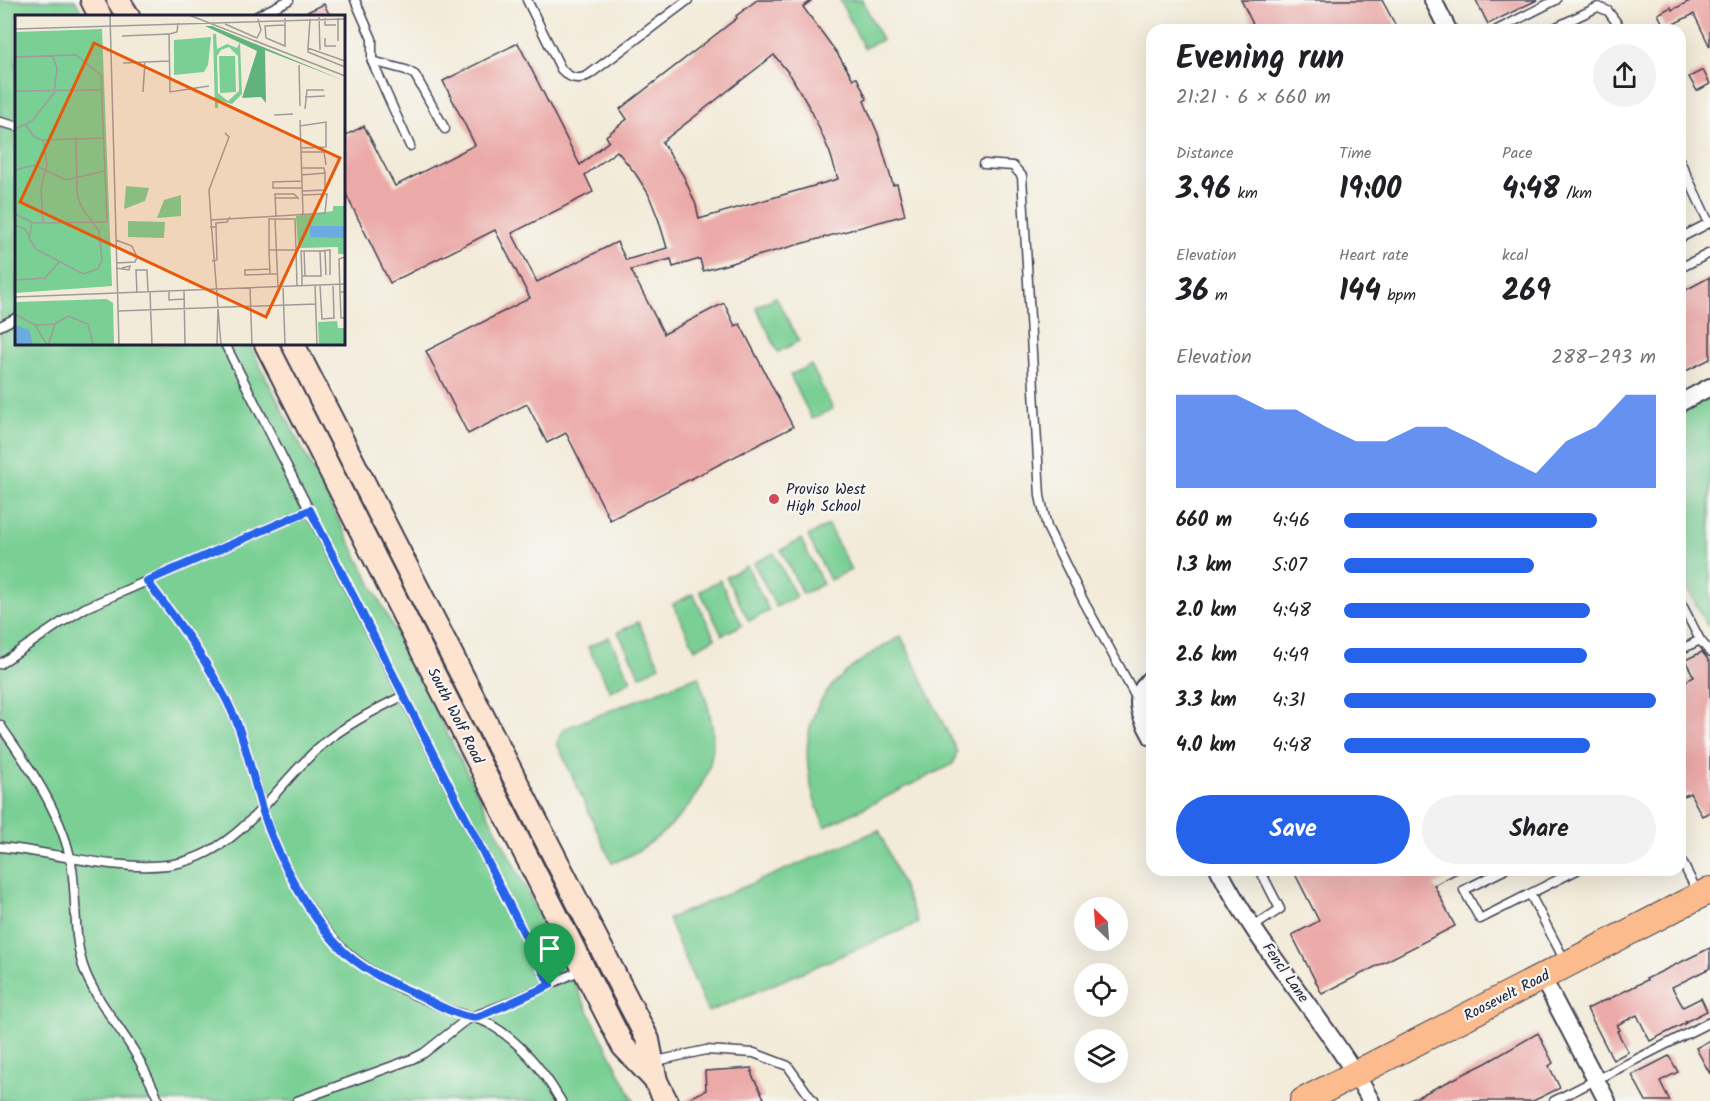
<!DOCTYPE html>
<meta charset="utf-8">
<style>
:root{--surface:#fff;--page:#f2f2f2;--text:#202124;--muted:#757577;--accent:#2563eb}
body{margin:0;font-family:Kalam,sans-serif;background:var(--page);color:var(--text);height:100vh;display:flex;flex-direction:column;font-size:22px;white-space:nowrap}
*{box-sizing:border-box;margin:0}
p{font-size:20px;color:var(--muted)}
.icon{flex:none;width:33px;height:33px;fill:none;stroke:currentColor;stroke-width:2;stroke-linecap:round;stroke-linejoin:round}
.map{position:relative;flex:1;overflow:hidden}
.details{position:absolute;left:1146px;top:24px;width:540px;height:852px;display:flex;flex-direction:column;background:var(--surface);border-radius:18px;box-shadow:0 6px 24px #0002}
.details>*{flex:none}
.needle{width:39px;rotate:335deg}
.buttons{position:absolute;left:1074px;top:897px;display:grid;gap:12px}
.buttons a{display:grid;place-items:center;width:54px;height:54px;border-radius:50%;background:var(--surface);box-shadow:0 6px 24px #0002;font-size:30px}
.pin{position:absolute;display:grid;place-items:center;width:51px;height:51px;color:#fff;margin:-62px -26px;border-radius:50% 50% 50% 0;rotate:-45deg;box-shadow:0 0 6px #0007}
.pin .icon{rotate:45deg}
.round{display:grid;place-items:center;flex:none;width:63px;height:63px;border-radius:32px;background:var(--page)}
.overview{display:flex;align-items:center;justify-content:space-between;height:102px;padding:0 30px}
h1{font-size:33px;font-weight:600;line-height:45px}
.metrics{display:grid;grid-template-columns:repeat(3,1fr);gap:9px;height:102px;padding:6px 30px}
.metrics div{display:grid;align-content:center}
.metrics b{font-size:30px;font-weight:600}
.metrics small{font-size:16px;font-weight:400}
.metrics p{font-size:16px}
.chart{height:168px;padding:12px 30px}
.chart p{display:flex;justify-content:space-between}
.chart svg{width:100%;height:108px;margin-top:6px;fill:var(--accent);opacity:.7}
.button{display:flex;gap:12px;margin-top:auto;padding:12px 30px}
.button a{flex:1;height:69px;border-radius:36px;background:var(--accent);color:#fff;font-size:24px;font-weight:600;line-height:69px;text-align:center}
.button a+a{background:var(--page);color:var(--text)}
ul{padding:0 30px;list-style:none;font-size:20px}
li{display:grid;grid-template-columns:96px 72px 1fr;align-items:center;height:45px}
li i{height:15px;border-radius:8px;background:var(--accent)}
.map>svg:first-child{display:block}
</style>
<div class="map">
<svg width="1710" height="1101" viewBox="0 0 1710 1101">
<rect width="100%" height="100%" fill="#f6f6f2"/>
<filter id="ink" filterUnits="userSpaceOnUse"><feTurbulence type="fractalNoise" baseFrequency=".0167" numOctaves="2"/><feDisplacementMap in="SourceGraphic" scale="12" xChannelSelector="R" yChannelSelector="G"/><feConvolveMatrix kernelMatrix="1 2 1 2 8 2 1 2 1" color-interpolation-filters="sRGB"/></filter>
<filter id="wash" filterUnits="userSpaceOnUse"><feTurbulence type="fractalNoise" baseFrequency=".008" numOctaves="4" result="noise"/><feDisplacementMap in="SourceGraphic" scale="24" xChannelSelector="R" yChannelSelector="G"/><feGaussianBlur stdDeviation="1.35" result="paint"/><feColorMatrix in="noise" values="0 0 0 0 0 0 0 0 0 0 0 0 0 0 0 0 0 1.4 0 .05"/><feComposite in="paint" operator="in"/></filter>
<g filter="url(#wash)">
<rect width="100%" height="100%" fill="#f3ebd9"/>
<g fill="#79cf94" stroke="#4e7868" stroke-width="1.5">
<path d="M0,0H75L84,16H16V344H249L634,1101H0Z"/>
<path d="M840,0H862L882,40L864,48Z"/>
<path d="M776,297L799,341L778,352L756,307Z"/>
<path d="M811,365L833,409L812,419L790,375Z"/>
<path d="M1710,398V624L1707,626L1680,573V414Z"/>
<path d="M828,525L851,570L830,580L808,536Z"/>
<path d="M801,539L823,584L803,594L781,550Z"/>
<path d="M774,553L796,597L776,607L754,563Z"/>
<path d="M747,566L769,611L749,621L726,577Z"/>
<path d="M720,580L742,625L722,635L700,591Z"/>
<path d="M693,594L715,638L695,649L673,604Z"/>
<path d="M638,622L660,666L640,676L618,632Z"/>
<path d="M901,636L957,752L953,764L825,827C805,783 796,728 830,688C849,666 876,651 901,636Z"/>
<path d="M609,637L631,681L610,691L588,647Z"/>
<path d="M698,676C708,703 718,734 710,763C698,807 654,848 612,863L557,743L563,729Z"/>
<path d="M879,830L918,923L708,1012L668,919Z"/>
</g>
<g id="blocks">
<g fill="#eba9a7" fill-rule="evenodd">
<path d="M757,0H812L803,7L837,53L853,79L857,78L867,99L864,101L878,134L893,185L897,184L905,215L703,271L700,259L673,267L671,259L631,270L664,334L724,303L735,326L740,324L793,427L610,520L566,433L547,443L527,404L468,434L426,351L530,298L495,230L390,283L344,190V136L364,126L395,186L475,145L443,81L518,43L580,165L609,141L606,136L627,119L620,109L737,18L736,16ZM774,55L791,76L812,112L830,153L838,179L699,219L696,205L683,175L662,142ZM617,151L635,173L648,193L659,221L667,248L626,260L617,242L537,282L512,233L593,192L585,175Z"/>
<path d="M1241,0H1382L1398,30H1256Z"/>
<path d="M1476,0H1537L1488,24Z"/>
<path d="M1692,0H1710V47L1694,14L1665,28L1658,14L1671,7L1672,10Z"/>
<path d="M324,4L330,16H299Z"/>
<path d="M1703,70L1710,84L1697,91L1689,77Z"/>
<path d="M1710,277V359L1680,374V293Z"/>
<path d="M1702,652L1710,662V812L1702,816L1690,793L1680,798V684L1694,677L1685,660Z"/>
<path d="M1293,870H1463L1434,885L1455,926L1322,994L1292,935L1319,921Z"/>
<path d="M1710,948V968L1672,987L1683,1007L1701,998L1707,1011L1685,1022L1686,1023L1650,1041L1637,1015L1617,1025L1620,1030L1617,1031L1628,1052L1613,1060L1587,1009L1605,1000V1001L1647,980L1646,979Z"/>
<path d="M1538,1033L1553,1063L1549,1066L1560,1088L1533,1101H1409L1486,1063Z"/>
<path d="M1710,1040V1074L1696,1048Z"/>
<path d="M1669,1056L1678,1072L1660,1081L1670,1101H1646L1632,1075Z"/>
<path d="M752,1068V1075L764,1098L757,1101H684L706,1090L705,1071Z"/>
</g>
</g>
</g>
<g filter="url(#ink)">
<use href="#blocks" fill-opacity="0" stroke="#414053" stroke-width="1.5"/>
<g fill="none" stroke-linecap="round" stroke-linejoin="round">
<defs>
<g id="lane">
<path d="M355,0L372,39V61L410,146"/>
<path d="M527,0L561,69C570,79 579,81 590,74L688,0"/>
<path d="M257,16L289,0"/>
<path d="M1497,30L1556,0"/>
<path d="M1550,30L1598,7L1608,11L1622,30"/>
<path d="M372,61L406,70L415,75L445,129"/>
<path d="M0,122L16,126"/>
<path d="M1680,161L1709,223L1680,238"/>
<path d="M984,164L1013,166L1022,176L1040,496L1047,527L1083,600L1137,699"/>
<path d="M1680,268L1710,253"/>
<path d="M0,326L16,318"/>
<path d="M225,344L550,985"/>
<path d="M147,581C180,624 213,668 235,718C247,747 253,779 262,809C276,854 299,897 328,933C358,970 405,992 449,1010C462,1015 476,1017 488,1023C521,1042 542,1069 561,1101"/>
<path d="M1680,601L1700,640L1680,650"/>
<path d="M1700,640L1710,652"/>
<path d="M0,664L62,622L85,608L310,510"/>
<path d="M0,725C28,765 59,809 70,857C78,893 72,931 83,966C93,996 116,1022 132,1048C143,1065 151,1083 159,1101"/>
<path d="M0,847C54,852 113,871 167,865C240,856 274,785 325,742C349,723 376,709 403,696"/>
<path d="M1680,858L1698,893"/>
<path d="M1504,870L1464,890L1480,919L1577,870"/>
<path d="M1530,894L1566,963"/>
<path d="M1253,927L1280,909L1260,870"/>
<path d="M652,1062L706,1050L754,1053L788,1066L813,1101"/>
<path d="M297,1101L412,1059L424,1053L462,1023L472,1017L521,998L583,969"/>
<path d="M1554,1101L1710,1022"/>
</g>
<g id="street">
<path d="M1433,0L1448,30"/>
<path d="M1680,403L1710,387"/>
<path d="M1152,677C1130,698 1140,714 1152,737"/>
<path d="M1219,870C1261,953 1327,1020 1371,1101"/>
<path d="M1542,977L1607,1101"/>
</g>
<g id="secondary">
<path d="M92,0L100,16"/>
<path d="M118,0L128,16"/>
<path d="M266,344L623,1046L656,1081"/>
<path d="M293,344L648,1040L656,1081L666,1101"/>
</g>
<path id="primary" d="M1303,1101L1710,890"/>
</defs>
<use href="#lane" stroke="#414053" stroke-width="11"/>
<use href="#street" stroke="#414053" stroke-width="20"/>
<use href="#secondary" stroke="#414053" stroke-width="26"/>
<use href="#primary" stroke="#414053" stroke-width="28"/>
<use href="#lane" stroke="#fff" stroke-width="8"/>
<use href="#street" stroke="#fff" stroke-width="16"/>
<use href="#secondary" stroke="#fde4d1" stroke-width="22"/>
<use href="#primary" stroke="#fbbb8c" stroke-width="26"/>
</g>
</g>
<g fill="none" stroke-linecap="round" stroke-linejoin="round" filter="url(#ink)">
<defs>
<path id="route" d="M310,510L550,985C532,993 514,1002 496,1009C489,1012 482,1016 474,1017C462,1019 428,1000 416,994C392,983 369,973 349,956C311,923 277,857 262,809C253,779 247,747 235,718C213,668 180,624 147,581Z"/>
</defs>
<use href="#route" stroke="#fff" stroke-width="12"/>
<use href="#route" stroke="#2563eb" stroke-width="8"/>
</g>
<circle fill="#d1495b" stroke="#f6f6f2" stroke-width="2" cx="774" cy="499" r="6"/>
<g text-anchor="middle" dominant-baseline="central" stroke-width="4.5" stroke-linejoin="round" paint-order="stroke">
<g font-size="15" fill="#22223b" stroke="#f6f6f2" text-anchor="start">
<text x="786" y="490">Proviso West<tspan x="786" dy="17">High School</tspan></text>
</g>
<g font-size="15" fill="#22223b" stroke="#f6f6f2">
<text transform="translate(455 716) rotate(63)">South Wolf Road</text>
<text transform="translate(1285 973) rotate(55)">Fencl Lane</text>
<text transform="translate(1507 996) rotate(-27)">Roosevelt Road</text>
</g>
</g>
<g transform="translate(15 15)">
<rect width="330" height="330" fill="#f3ebd9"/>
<path d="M87,14L97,271L0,278V17ZM198,19H201L202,34L212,29L222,33L225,27L227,79L217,89L203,85V93H200ZM214,32L223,41L224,76L213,86L203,78L202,41L206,35ZM196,22L193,50L189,57L159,60V25ZM204,41H220L221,77L205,78ZM111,171L134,173L130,186L109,194ZM166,180V201L142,203L149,185ZM318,191H330V239H323V232L283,233L281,201L318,196ZM113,206L150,207L149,223L113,222ZM92,284L98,288L99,330H0V287ZM322,306L323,313H330V330H304L303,307Z" fill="#79cf94" fill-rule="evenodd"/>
<path d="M190,11H197L330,66L250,35L251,88L246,82L227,83L242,36Z" fill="#62b27e"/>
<path d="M295,211H330V223L295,222ZM0,310L14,315L18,330H0Z" fill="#6cabdf"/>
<path fill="none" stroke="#9f9b9a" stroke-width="1.5" d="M95,0L104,330M174,0L330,61M304,2L305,35M270,3V31L251,23L250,11L270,10M310,3V10H321M163,8L162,17L154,19L155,77L194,71M210,9L242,23L246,15L243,4M0,14L330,4M107,21L154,19M310,23V31H321M323,26V3M293,33L295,4M0,42L61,40L86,60L92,207M330,46L293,33V37L330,52M108,48L154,46M284,50L285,91M0,76L88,75M128,77L130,47M290,82L310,81M290,94L292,75H309M259,100L278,99M285,105L288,199M11,110L19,122L27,125L89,123M285,111L311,107V132L286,133M0,114L17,106L39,78L42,53L37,40M286,137H309L311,150M286,153H309L310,158M0,155L20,150L51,165L90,156M286,160L310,158V175L287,176M287,166L258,167V173H287M287,180L312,179L310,198M260,183H282M0,199L19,208L92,207M261,201L260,179H279L284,184M260,204L263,272M196,206L194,175L214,122L210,118M28,207L26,173L32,149L28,125M17,208L14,223L21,234L68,259L83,254L87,245L84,216L67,193L62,180L61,122M0,210L10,214L14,221M195,212H201L202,245L197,246M201,212V208L212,207L215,202M254,235H281L280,204H254V235L255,259H263M281,235L282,271M289,236L290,261M310,236L311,260M330,242L324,244L325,277H330M101,248L120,247L122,242L117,231L101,225M101,253L114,255L115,251L107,253M255,254L230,255V260L255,259M287,261L286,236H305M306,261L305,236L315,235V260M0,265L30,263L45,246M300,270L302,330M305,270L307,304L319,303L318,269M268,271L270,330M287,271V261H307M235,273L237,330M154,276V285L169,284M169,276L170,330M135,277L137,330M325,277L326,303H330M122,278L121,255H132L133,277M0,282L330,269M103,296L301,289M0,299L20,310L32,330M20,310L40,309M33,330L40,309L53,301L73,309L78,330M202,330L203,292M206,330L196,205L311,198"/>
<path fill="#e8590c" fill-opacity="0.15" stroke="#e8590c" stroke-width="3" d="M79,28L325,143L251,302L5,187Z"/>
<rect width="330" height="330" fill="none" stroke="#22223b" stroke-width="3"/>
</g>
</svg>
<div class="buttons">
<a><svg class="needle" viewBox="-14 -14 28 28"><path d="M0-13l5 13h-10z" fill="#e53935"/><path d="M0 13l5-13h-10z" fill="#757577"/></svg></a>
<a><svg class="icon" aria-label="locate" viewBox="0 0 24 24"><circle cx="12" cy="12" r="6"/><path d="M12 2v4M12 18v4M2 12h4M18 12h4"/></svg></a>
<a><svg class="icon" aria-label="layers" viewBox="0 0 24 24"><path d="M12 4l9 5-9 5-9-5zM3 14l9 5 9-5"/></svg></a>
</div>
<div class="pin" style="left:550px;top:985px;background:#1e9e55"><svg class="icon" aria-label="arrive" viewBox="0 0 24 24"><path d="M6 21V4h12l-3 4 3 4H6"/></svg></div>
<section class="details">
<div class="overview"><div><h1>Evening run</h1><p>21:21 · 6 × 660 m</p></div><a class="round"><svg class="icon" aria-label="share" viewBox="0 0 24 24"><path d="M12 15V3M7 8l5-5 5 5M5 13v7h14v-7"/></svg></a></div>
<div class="metrics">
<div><p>Distance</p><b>3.96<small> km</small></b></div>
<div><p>Time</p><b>19:00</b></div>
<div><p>Pace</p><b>4:48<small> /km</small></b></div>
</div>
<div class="metrics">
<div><p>Elevation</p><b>36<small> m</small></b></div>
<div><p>Heart rate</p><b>144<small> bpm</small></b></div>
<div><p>kcal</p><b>269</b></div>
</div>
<div class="chart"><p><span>Elevation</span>288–293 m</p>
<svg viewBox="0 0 160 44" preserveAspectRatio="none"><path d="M0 44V6L10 6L20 6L30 12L40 12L50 19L60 25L70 25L80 19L90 19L100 25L110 32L120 38L130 25L140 19L150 6L160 6V44z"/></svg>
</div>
<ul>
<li><b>660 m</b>4:46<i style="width:81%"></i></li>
<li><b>1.3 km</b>5:07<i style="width:61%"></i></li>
<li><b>2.0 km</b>4:48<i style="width:79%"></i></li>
<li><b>2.6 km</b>4:49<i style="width:78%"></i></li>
<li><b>3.3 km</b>4:31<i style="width:100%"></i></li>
<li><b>4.0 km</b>4:48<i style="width:79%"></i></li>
</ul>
<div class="button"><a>Save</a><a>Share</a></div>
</section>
</div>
